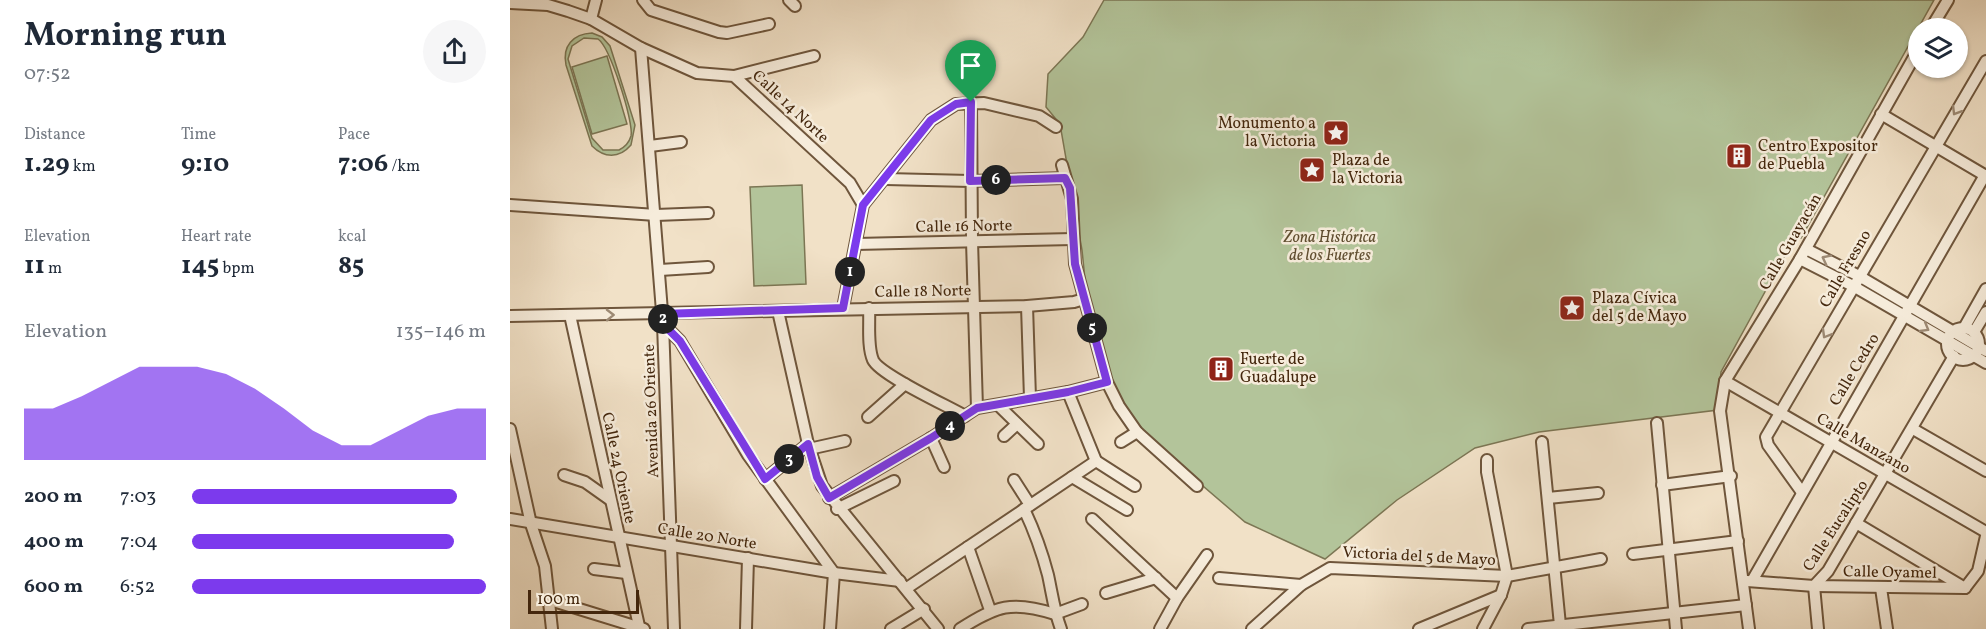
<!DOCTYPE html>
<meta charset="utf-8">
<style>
:root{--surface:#fff;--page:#f6f6f7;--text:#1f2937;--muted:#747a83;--accent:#7c3aed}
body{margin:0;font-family:Vollkorn,serif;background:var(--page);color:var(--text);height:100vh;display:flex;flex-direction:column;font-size:22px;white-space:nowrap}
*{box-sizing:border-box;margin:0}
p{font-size:20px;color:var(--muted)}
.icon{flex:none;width:33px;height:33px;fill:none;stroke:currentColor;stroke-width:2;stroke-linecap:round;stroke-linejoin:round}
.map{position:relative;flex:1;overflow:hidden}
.details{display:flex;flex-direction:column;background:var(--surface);width:510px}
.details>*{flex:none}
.controls{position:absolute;left:1398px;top:18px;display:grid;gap:12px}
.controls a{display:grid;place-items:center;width:60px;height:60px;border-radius:50%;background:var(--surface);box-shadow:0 2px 4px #0004;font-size:30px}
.scale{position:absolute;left:18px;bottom:15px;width:111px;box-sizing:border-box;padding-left:6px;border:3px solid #44270d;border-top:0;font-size:16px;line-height:21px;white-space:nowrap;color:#44270d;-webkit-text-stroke:4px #f6ecdb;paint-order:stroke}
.pin{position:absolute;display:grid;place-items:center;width:51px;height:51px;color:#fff;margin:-62px -26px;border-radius:50% 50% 50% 0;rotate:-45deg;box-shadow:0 0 6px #0007}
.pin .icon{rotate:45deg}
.km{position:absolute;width:30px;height:30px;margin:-15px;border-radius:50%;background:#222;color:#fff;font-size:16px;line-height:30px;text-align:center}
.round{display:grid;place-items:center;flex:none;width:63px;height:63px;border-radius:32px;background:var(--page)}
.overview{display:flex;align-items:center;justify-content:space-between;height:102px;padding:0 24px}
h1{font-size:33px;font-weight:700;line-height:45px}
.figures{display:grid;grid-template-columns:repeat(3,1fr);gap:9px;height:102px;padding:6px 24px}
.figures div{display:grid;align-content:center}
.figures b{font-size:26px;font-weight:700}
.figures small{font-size:16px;font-weight:400}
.figures p{font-size:16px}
.chart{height:168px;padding:12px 24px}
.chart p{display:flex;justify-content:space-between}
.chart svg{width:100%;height:108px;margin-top:6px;fill:var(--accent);opacity:.7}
ul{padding:0 24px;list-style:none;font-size:20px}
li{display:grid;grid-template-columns:96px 72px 1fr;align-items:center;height:45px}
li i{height:15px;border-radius:8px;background:var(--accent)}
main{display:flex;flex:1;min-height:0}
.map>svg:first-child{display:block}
</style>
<main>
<section class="details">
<div class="overview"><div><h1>Morning run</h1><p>07:52</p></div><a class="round"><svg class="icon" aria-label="share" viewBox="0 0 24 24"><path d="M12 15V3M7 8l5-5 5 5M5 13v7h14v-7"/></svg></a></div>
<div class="figures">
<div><p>Distance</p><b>1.29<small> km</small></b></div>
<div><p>Time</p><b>9:10</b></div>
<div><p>Pace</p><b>7:06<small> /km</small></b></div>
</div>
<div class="figures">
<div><p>Elevation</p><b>11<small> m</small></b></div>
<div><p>Heart rate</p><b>145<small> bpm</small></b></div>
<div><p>kcal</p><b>85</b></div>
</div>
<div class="chart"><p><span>Elevation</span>135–146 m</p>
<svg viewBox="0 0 160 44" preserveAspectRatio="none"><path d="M0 44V23L10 23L20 18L30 12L40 6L50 6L60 6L70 9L80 15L90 23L100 32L110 38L120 38L130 32L140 26L150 23L160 23V44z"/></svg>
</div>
<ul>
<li><b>200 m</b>7:03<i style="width:90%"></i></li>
<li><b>400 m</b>7:04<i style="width:89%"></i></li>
<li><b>600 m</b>6:52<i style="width:100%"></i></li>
</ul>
</section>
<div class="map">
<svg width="1476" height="629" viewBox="0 0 1476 629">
<rect width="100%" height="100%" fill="#f1e1c7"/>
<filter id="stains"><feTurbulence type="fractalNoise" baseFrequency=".00333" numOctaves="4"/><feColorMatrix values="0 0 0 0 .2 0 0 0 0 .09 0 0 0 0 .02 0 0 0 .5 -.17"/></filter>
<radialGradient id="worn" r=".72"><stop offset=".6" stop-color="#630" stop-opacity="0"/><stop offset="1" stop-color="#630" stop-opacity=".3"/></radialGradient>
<g fill="#b3c49a" stroke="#7c7654" stroke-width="1.5" fill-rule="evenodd">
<path d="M594,0H1424L1291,238L1284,239L1211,372L1208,410L1029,432L965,448L887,500L815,559L735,522L631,433L608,399L578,309L572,250L550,124L536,107L538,74L573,37Z"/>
<path d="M82,33L92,37L100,46L125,125L121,145C109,159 94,158 82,146L56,65C52,46 63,34 82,33ZM74,38L88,39C100,47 124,122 121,136C119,143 115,147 109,150H93L82,138L58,59L62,46Z"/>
<path d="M97,56L117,124L82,134L62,67Z"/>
<path d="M292,185L296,284L244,286L240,187Z"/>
</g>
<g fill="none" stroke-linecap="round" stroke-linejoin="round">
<defs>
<g id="minor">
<path d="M133,0L141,10L209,32L217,33L259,24"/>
<path d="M279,0L285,6"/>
<path d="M0,3L38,5L58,11L81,19L131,48L187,73L224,76L340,183L353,205"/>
<path d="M81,19L86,0"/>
<path d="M1421,28L1438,0"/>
<path d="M131,48L153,324L164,629"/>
<path d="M224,76L304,56"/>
<path d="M461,102L462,241L467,408"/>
<path d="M1371,114L1476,176"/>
<path d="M140,146L171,142"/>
<path d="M552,165L562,199L565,264L597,382L609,406L627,432L687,486"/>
<path d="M376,179L460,181L555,178"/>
<path d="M0,205L146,215L198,213"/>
<path d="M346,244L563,239"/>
<path d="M1296,249L1349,276L1476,351"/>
<path d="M1290,259L1343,286L1476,363"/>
<path d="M150,270L198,267"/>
<path d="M517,306L520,398"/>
<path d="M333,308L353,205L421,120L446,104L474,103L529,116L546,127"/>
<path d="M359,308C360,323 357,346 363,360C370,375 438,406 455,416"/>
<path d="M268,311L298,444L312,486L428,629"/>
<path d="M60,315L129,626"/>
<path d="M0,316L517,306L564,302L574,299"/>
<path d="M153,324L170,341L238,455L324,573L320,629"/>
<path d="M1454,328L1476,289"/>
<circle cx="1453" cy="344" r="16"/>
<path d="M1464,332L1476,312"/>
<path d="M1215,381L1476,532"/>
<path d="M558,392L586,461"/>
<path d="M488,405L528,444"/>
<path d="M358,417L395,384"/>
<path d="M1147,423L1166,629"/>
<path d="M0,429L21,524L35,566L42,629"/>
<path d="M1403,429L1476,471"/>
<path d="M494,436L507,424"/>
<path d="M421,438L434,467"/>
<path d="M611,442L627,432"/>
<path d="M1032,442L1050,625"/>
<path d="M299,449L335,441"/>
<path d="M586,461L625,486"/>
<path d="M54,475L75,482L99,499"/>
<path d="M562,477L617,510"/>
<path d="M255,479L298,444"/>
<path d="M504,480L520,505"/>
<path d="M1152,485L1221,476"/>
<path d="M1291,491L1258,445L1256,437L1476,61"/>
<path d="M319,498L421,438L467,408L558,392L597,382"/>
<path d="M1038,498L1088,493"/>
<path d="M327,509L384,481"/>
<path d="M514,509C524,530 532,552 538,575C542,593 544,611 551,629"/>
<path d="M0,519L324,573L390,581"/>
<path d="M582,519L667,598"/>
<path d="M1346,523L1455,588"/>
<path d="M458,547L480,610"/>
<path d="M1123,554L1228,541"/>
<path d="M84,569L116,573"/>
<path d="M709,578L791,585"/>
<path d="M1237,581L1304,586L1455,588"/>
<path d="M1242,581L1475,175"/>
<path d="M397,588L586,461"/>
<path d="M1371,588L1377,629"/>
<path d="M1455,588L1468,571L1476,536"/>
<path d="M596,593L646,578"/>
<path d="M40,600L134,629"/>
<path d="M545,614L572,604"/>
<path d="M236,629L238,558"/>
<path d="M381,629L414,609"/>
<path d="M450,629C486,606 502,600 545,614"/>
<path d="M650,629L667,598L697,555"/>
<path d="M742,629L791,585L820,568L997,576L1091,559"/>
<path d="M909,629L991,595"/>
<path d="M973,629L991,595L997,576L977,472V460"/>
<path d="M1018,629L1236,605"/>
<path d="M1239,629L1210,411L1215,381L1290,259L1408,50"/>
<path d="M1308,629L1304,586L1318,571L1444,356"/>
</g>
</defs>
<use href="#minor" stroke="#6f563c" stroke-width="14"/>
<use href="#minor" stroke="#f6ecdb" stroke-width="10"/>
</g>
<defs><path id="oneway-chevron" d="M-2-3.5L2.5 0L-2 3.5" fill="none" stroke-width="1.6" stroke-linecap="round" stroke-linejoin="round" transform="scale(1.5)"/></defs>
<g stroke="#9d8a74">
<use href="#oneway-chevron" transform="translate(1446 111) rotate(121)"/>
<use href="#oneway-chevron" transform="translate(1316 259) rotate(-153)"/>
<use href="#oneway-chevron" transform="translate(100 315) rotate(-1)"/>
<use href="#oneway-chevron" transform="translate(1415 328) rotate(30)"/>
<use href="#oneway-chevron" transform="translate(1316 334) rotate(120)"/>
</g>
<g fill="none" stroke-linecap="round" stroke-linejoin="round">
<defs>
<path id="route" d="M461,102L460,181L555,178L560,188L565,264L597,382L558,392L467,408L421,438L319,498L307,477L298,444L255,479L170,341L153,324L152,314L333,308L353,205L421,120L446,104Z"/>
</defs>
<use href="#route" stroke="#fff" stroke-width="12"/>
<use href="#route" stroke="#7c3aed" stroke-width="8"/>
</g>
<defs>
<symbol id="sight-square" viewBox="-11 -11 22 22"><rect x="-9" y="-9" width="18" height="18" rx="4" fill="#8f2418" stroke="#f6ecdb"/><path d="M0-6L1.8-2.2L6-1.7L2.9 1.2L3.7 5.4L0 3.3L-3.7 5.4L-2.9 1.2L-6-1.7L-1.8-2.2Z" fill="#fff"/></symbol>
<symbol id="building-square" viewBox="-11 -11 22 22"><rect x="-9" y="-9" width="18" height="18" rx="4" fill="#8f2418" stroke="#f6ecdb"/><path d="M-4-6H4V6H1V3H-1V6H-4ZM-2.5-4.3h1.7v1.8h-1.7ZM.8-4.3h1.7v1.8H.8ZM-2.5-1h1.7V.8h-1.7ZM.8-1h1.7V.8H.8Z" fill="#fff"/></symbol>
</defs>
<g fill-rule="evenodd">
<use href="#sight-square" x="811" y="118" width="30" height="30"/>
<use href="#building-square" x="1214" y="141" width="30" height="30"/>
<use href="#sight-square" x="787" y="155" width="30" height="30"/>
<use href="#sight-square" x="1047" y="293" width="30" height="30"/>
<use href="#building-square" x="696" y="354" width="30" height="30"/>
</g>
<g text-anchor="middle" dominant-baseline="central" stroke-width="5" stroke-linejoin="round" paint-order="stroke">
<g font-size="16" fill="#44270d" stroke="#f6ecdb">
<text transform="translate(280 107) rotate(43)">Calle 14 Norte</text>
<text transform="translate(454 227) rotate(-1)">Calle 16 Norte</text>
<text transform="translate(1281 242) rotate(-60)">Calle Guayacán</text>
<text transform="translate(1336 269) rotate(-60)">Calle Fresno</text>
<text transform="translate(413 292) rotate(-1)">Calle 18 Norte</text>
<text transform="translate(1345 370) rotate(-59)">Calle Cedro</text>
<text transform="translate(142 411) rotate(-92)">Avenida 26 Oriente</text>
<text transform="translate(1353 444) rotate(30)">Calle Manzano</text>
<text transform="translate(108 468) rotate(78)">Calle 24 Oriente</text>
<text transform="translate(1326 526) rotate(-57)">Calle Eucalipto</text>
<text transform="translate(197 537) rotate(9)">Calle 20 Norte</text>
<text transform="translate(909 557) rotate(3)">Victoria del 5 de Mayo</text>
<text transform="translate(1380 573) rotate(1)">Calle Oyamel</text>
</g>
<g font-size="16" fill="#44270d" stroke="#f6ecdb" text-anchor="start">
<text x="806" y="124" text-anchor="end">Monumento a<tspan x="806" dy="18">la Victoria</tspan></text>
<text x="1248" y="147">Centro Expositor<tspan x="1248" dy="18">de Puebla</tspan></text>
<text x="822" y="161">Plaza de<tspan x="822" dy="18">la Victoria</tspan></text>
<text x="1082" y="299">Plaza Cívica<tspan x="1082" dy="18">del 5 de Mayo</tspan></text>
<text x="730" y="360">Fuerte de<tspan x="730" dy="18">Guadalupe</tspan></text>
</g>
<g font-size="16" font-style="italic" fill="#604e30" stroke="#f6ecdb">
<text x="820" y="238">Zona Histórica<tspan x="820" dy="18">de los Fuertes</tspan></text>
</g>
</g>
<rect width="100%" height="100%" filter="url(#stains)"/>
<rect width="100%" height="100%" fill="url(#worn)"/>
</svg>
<div class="controls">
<a><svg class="icon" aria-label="layers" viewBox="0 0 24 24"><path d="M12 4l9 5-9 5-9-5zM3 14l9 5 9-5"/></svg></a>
</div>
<div class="scale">100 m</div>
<div class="pin" style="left:461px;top:102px;background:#1e9e55"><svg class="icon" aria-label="arrive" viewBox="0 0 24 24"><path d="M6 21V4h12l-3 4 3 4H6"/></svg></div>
<b class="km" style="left:340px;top:272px">1</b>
<b class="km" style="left:153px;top:319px">2</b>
<b class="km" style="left:279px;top:459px">3</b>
<b class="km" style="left:440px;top:426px">4</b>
<b class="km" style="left:582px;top:328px">5</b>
<b class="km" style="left:486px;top:180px">6</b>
</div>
</main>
